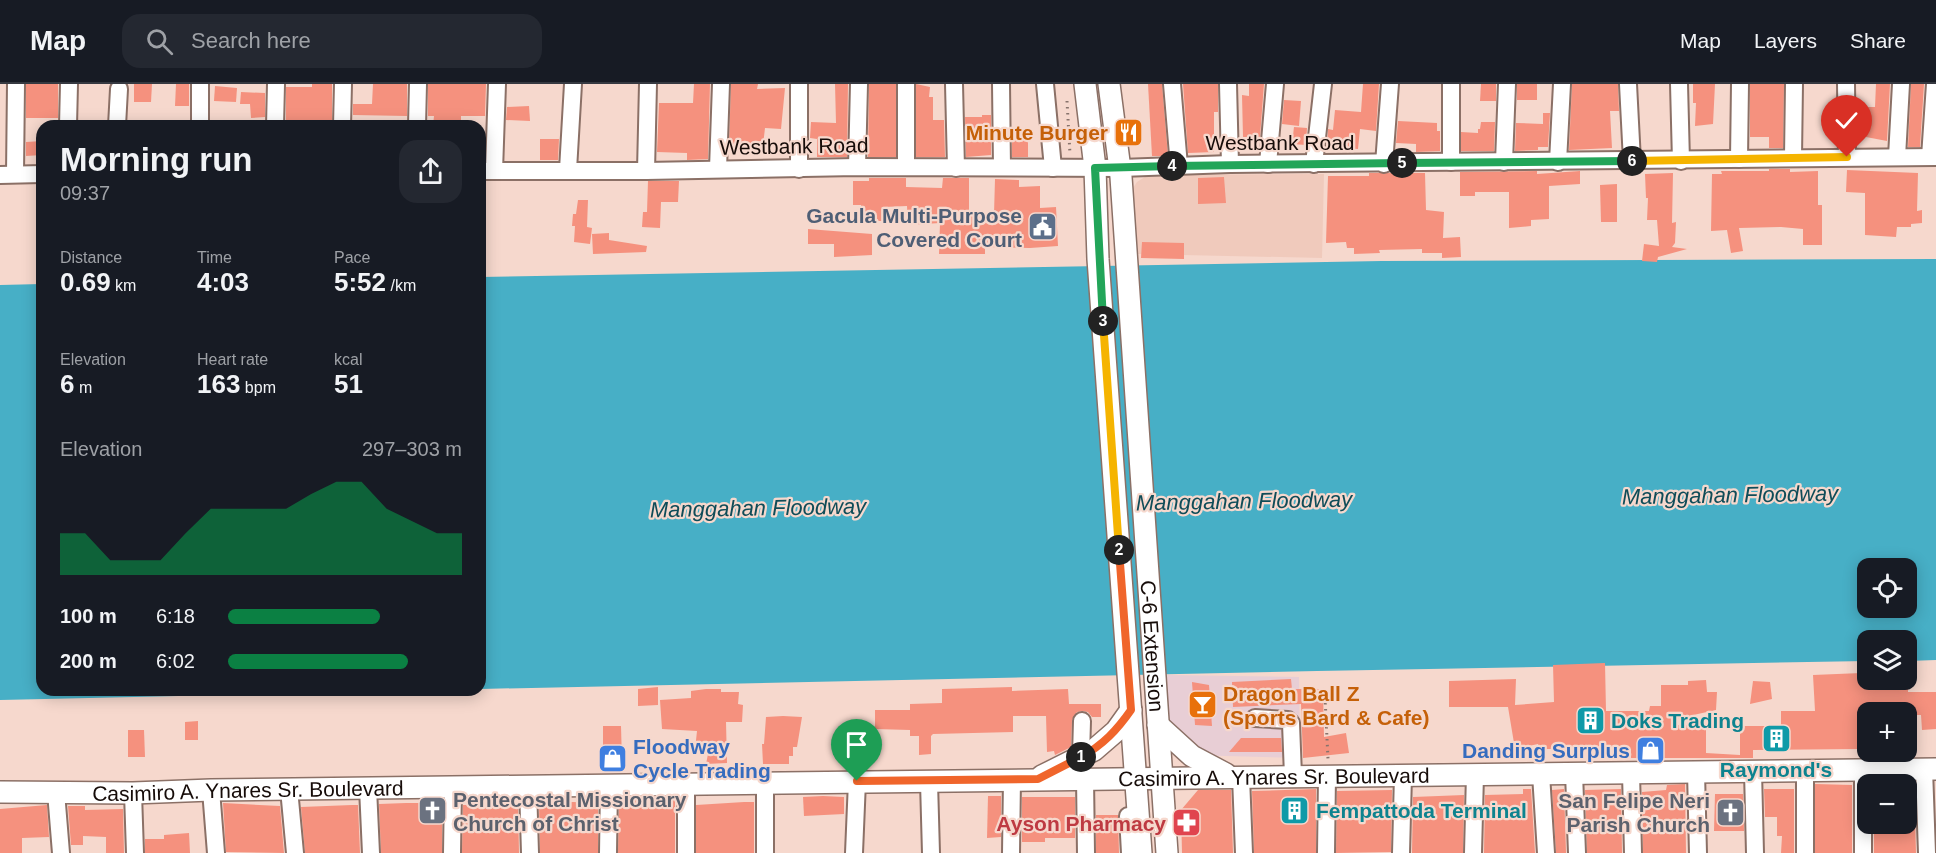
<!DOCTYPE html>
<meta charset="utf-8">
<style>
:root{--surface:#171b24;--page:#242831;--text:#f1f3f6;--muted:#9ea1a6;--line:#363941;--accent:#0b8043}
body{margin:0;font-family:Helvetica,sans-serif;background:var(--page);color:var(--text);height:100vh;display:flex;flex-direction:column;font-size:22px;white-space:nowrap}
*{box-sizing:border-box;margin:0}
p{font-size:20px;color:var(--muted)}
.icon{flex:none;width:33px;height:33px;fill:none;stroke:currentColor;stroke-width:2;stroke-linecap:round;stroke-linejoin:round}
.map{position:relative;flex:1;overflow:hidden}
.panel{position:absolute;left:36px;top:36px;width:450px;height:576px;display:flex;flex-direction:column;background:var(--surface);border-radius:18px;box-shadow:0 3px 15px #0003}
.panel>*{flex:none}
.tools{position:absolute;left:1857px;top:474px;display:grid;gap:12px}
.tools a{display:grid;place-items:center;width:60px;height:60px;border-radius:12px;background:var(--surface);box-shadow:0 3px 15px #0003;font-size:30px}
.pin{position:absolute;display:grid;place-items:center;width:51px;height:51px;color:#fff;margin:-62px -26px;border-radius:50% 50% 50% 0;rotate:-45deg;box-shadow:0 0 6px #0007}
.pin .icon{rotate:45deg}
.km{position:absolute;width:30px;height:30px;margin:-15px;border-radius:50%;background:#222;color:#fff;font-size:16px;line-height:30px;text-align:center}
.round{display:grid;place-items:center;flex:none;width:63px;height:63px;border-radius:18px;background:var(--page)}
.headline{display:flex;align-items:center;justify-content:space-between;height:102px;padding:0 24px}
h1{font-size:33px;font-weight:600;line-height:45px}
.metrics{display:grid;grid-template-columns:repeat(3,1fr);gap:9px;height:102px;padding:6px 24px}
.metrics div{display:grid;align-content:center}
.metrics b{font-size:26px;font-weight:600}
.metrics small{font-size:16px;font-weight:400}
.metrics p{font-size:16px}
.chart{height:168px;padding:12px 24px}
.chart p{display:flex;justify-content:space-between}
.chart svg{width:100%;height:108px;margin-top:6px;fill:var(--accent);opacity:.7}
ul{padding:0 24px;list-style:none;font-size:20px}
li{display:grid;grid-template-columns:96px 72px 1fr;align-items:center;height:45px}
li i{height:15px;border-radius:8px;background:var(--accent)}
header{display:flex;align-items:center;gap:36px;box-sizing:border-box;height:84px;padding:0 30px;background:var(--surface);border-bottom:2px solid var(--line)}
header strong{font-size:28px}
nav{display:flex;gap:33px;margin-inline-start:auto;font-size:21px}
.search{width:420px;height:54px;background:var(--page);display:flex;align-items:center;gap:15px;box-sizing:border-box;padding:0 21px;border-radius:18px;color:var(--muted);font-size:22px}
.map>svg:first-child{display:block}
</style>
<header>
<strong>Map</strong>
<div class="search"><svg class="icon" aria-label="search" viewBox="0 0 24 24"><circle cx="10" cy="10" r="6"/><path d="M15 15l6 6"/></svg>Search here</div>
<nav><a>Map</a><a>Layers</a><a>Share</a></nav>
</header>
<div class="map">
<svg width="1936" height="769" viewBox="0 0 1936 769">
<rect width="100%" height="100%" fill="#f6d8cd"/>
<path fill="#e8ced5" d="M1167,591L1299,593L1300,674L1189,671L1169,657Z"/>
<path fill="#f0cabc" d="M1324,90L1322,174L1138,170L1133,104L1137,98L1148,91Z"/>
<g fill="#47afc6" fill-rule="evenodd">
<path d="M1936,175V576L1907,577L1906,556H1868L1867,577L1317,587L480,605V193L1382,177ZM1868,484H1906V524H1868Z"/>
<path d="M42,200V606H448L0,616V201Z"/>
</g>
<g fill="#f5917e">
<rect x="26" y="0" width="32" height="34"/>
<path d="M134,0H152L151,18H134Z"/>
<path d="M176,0H189V22H175Z"/>
<path d="M312,0H332V42H286V3H312Z"/>
<path d="M373,0H407V32L353,31V20H372Z"/>
<path d="M428,0H486L485,32H461V42H433L434,32H428Z"/>
<path d="M694,0H710L708,75L687,76V69L657,68L659,19H693Z"/>
<path d="M731,0H758L757,5L785,4L781,45L765,44L763,61L729,60Z"/>
<path d="M835,0H848L847,73H817V55L810,54L811,38L836,39Z"/>
<path d="M869,0H896V73H868Z"/>
<path d="M916,0L930,3L929,13H933V36H944L945,73H916Z"/>
<path d="M1148,0H1162L1168,72H1152Z"/>
<path d="M1183,0H1218V28H1214V68L1188,69Z"/>
<path d="M1249,0H1264L1260,53H1243L1242,11L1249,12Z"/>
<path d="M1363,0H1379L1376,47L1360,45L1358,65L1327,63L1328,45L1333,46L1335,26L1361,28Z"/>
<path d="M1481,0H1496V17H1480Z"/>
<rect x="1517" y="0" width="20" height="16"/>
<path d="M1572,0H1618L1619,27H1610L1612,64L1569,66Z"/>
<path d="M1693,0H1715L1713,40L1695,42L1696,19H1693Z"/>
<path d="M1750,0H1784L1783,64H1769V53H1750Z"/>
<path d="M1876,0H1890L1887,57L1866,53V23H1875Z"/>
<path d="M1911,0H1924L1920,63H1908Z"/>
<path d="M215,2L237,4L236,18L214,17Z"/>
<path d="M241,8L265,9V33L251,34L250,20H240Z"/>
<path d="M1284,16L1301,17L1299,42L1282,40Z"/>
<path d="M529,22L530,37L506,36L507,23Z"/>
<path d="M1543,29H1550L1548,63H1538V66L1515,67L1516,39L1543,40Z"/>
<path d="M982,31H991V71L966,73L965,33H982Z"/>
<path d="M1398,37L1437,39V47H1440V67L1416,68V60L1396,59Z"/>
<path d="M1481,38H1495L1494,67H1461V48L1478,49V45H1480Z"/>
<path d="M1294,43L1307,44L1306,61L1292,60Z"/>
<path d="M1028,50V73H1012V51Z"/>
<path d="M540,55H559L558,76H540Z"/>
<path d="M42,57V71L26,72V58Z"/>
<path d="M1769,85H1790V88L1818,87V121H1822V161H1803V145L1781,143L1739,144L1743,167L1731,169L1727,146L1711,147L1712,90H1722L1721,87H1769Z"/>
<path d="M1847,86L1918,89L1917,127L1922,126V139L1911,140V143H1897L1896,153L1865,151V109L1846,108Z"/>
<path d="M1537,87V90L1580,87V100L1549,102V135L1531,136V142L1509,144V108H1475V112H1460V88Z"/>
<path d="M1369,89H1425L1426,126L1444,128L1443,154L1460,153L1461,173L1442,174V169H1422V165L1379,166L1380,169L1354,170V164H1347L1346,158L1326,159L1328,92H1369Z"/>
<path d="M1673,89L1672,139L1676,138L1675,159L1672,163L1687,165L1658,173L1657,178L1642,177L1644,160L1659,162L1657,136H1647L1648,114H1646L1645,90Z"/>
<path d="M1224,93L1226,119L1198,120V94Z"/>
<path d="M869,94H906V103L942,104L943,94H969V131L994,130L995,95L1019,96V103L1040,102V124L1056,123L1058,162L1030,164L985,163V170H939L940,139L908,141L907,122L884,123V137H861V121H853V97H869Z"/>
<path d="M648,97H679L678,118H661L660,144L642,143L643,128H647Z"/>
<path d="M1617,100V138H1601L1600,101Z"/>
<path d="M578,116H588L587,143L592,144L590,160L574,158L575,142H572L573,130H576Z"/>
<path d="M808,145L872,150V171L834,173V160H808Z"/>
<path d="M609,149V156L647,162L646,168L593,170L592,150Z"/>
<path d="M1142,158L1184,159V175L1141,174Z"/>
<path d="M1605,579L1606,627H1649L1650,622H1661V601H1688V597L1706,596L1707,608H1717L1716,626L1675,635V641H1706V669L1740,671V642H1781V627H1815L1813,591L1861,589L1862,592L1868,591V596H1878V599L1887,598L1888,603L1908,601V608H1936V645L1922,646L1921,631H1910L1906,628H1859V665L1753,666V674H1631V665H1538V660L1515,665L1508,623H1449V597L1516,595L1515,621L1554,618L1553,581Z"/>
<path d="M1291,595L1292,605H1323L1324,653L1346,649L1349,669L1303,674L1301,620L1233,623L1232,598Z"/>
<path d="M1753,597L1770,598L1772,615L1750,620Z"/>
<path d="M1192,598L1209,601L1212,642L1195,641Z"/>
<path d="M658,603V621L638,622V605Z"/>
<path d="M1012,603V607L1068,605L1069,620H1101V633H1092L1088,628L1083,627L1077,628L1072,636L1071,663L1055,671L1054,667L1047,668L1046,632H1013V648L933,650L931,652V670L919,671V652H910V646L875,645V626H910V620L942,619V605Z"/>
<path d="M706,605H721V608H739L738,620L743,621L742,638H726L727,679L706,680L709,665L695,666L697,647L662,645L660,616L691,614V607Z"/>
<path d="M783,632L802,633L797,663H793V672H789V680H763L762,660H764L766,633Z"/>
<path d="M198,637V656H185V638Z"/>
<path d="M603,642H621L622,678L603,679Z"/>
<path d="M128,646H144L145,673H128Z"/>
<path d="M1241,654H1281L1282,668H1229Z"/>
<path d="M1906,698H1914L1916,769H1874V740H1906Z"/>
<path d="M1685,700L1686,769H1643L1642,708L1666,706L1667,701Z"/>
<path d="M1815,700L1852,701V769H1815Z"/>
<path d="M1316,705V769H1254L1252,707Z"/>
<path d="M1523,705H1531L1535,769H1484L1485,711L1523,710Z"/>
<path d="M1564,705L1566,769H1556L1552,706Z"/>
<path d="M1621,705L1622,769H1587L1585,706Z"/>
<path d="M1764,705H1794V769H1781L1782,752H1777V733H1765Z"/>
<path d="M1198,706H1231L1233,769H1182L1181,726Z"/>
<path d="M1392,706L1391,768L1336,769L1337,707Z"/>
<path d="M1715,710H1743L1744,747H1714Z"/>
<path d="M1464,711L1463,769H1412L1413,713Z"/>
<path d="M823,712L844,713V730L804,732L803,713Z"/>
<path d="M988,712H1001V753L987,754Z"/>
<path d="M1022,713H1075V754H1045V758H1022Z"/>
<path d="M664,715H675V769H618L619,716Z"/>
<path d="M573,718L598,719V769H540L539,720Z"/>
<path d="M744,718H754V769H696V721Z"/>
<path d="M223,719L280,722L284,769L226,768Z"/>
<path d="M406,719H442V769H381L379,720Z"/>
<path d="M518,720L519,769H462L463,721Z"/>
<path d="M47,721L49,753L22,754V769H0V725Z"/>
<path d="M352,721H358L360,769H305L301,723Z"/>
<path d="M68,722H85V726L123,725L124,769H106V753L83,752V761H71Z"/>
<path d="M1096,731H1118L1119,769H1096Z"/>
<path d="M189,749L190,769H145V755H164V751Z"/>
</g>
<g fill="none" stroke-linecap="round" stroke-linejoin="round">
<defs>
<g id="minor">
<path d="M200,0V42"/>
<path d="M799,0V85"/>
<path d="M906,0V83"/>
<path d="M954,0L956,84"/>
<path d="M1001,0L1002,83"/>
<path d="M1045,0L1053,84"/>
<path d="M1172,0L1179,82"/>
<path d="M1228,0L1230,80"/>
<path d="M1628,0L1632,77"/>
<path d="M1679,0L1681,77"/>
<path d="M1846,0L1847,73"/>
<path d="M68,42L69,0"/>
<path d="M117,42L119,5"/>
<path d="M275,42L276,0"/>
<path d="M342,42L343,0"/>
<path d="M417,42L418,0"/>
<path d="M1793,73L1794,0"/>
<path d="M1897,73L1901,0"/>
<path d="M1930,73L1935,0"/>
<path d="M1739,75L1740,0"/>
<path d="M1451,78V0"/>
<path d="M1504,78L1507,0"/>
<path d="M1558,78L1562,0"/>
<path d="M1268,80L1275,0"/>
<path d="M1314,80L1323,0"/>
<path d="M1384,80L1390,0"/>
<path d="M857,83L859,0"/>
<path d="M718,85L721,0"/>
<path d="M568,86L573,0"/>
<path d="M480,87H646L857,83L1121,84L1230,80L1936,73"/>
<path d="M494,87L497,0"/>
<path d="M646,87L648,0"/>
<path d="M15,90L16,0"/>
<path d="M0,91L42,90"/>
<path d="M1255,634L1288,636L1291,639L1293,692"/>
<path d="M1081,672L1082,637"/>
<path d="M1924,685L1927,769"/>
<path d="M1805,686V769"/>
<path d="M1863,686V769"/>
<path d="M1753,687L1755,769"/>
<path d="M1696,688L1698,769"/>
<path d="M1574,689L1577,769"/>
<path d="M1631,689L1633,769"/>
<path d="M1541,690L1546,769"/>
<path d="M1241,693L1244,769"/>
<path d="M1085,694L1086,769"/>
<path d="M929,698L931,769"/>
<path d="M528,702L530,769"/>
<path d="M368,704L371,769"/>
<path d="M289,705L295,769"/>
<path d="M211,706L216,769"/>
<path d="M56,708L61,769"/>
<path d="M133,709L135,769"/>
<path d="M1128,732L1130,769"/>
<path d="M452,769L453,703"/>
<path d="M608,769L609,701"/>
<path d="M686,769V699"/>
<path d="M765,769V698"/>
<path d="M854,769L857,697"/>
<path d="M1011,769L1012,695"/>
<path d="M1326,769L1327,692"/>
<path d="M1401,769L1403,691"/>
<path d="M1473,769L1475,690"/>
</g>
<g id="major">
<path d="M1085,0L1095,84L1098,175L1141,769"/>
<path id="s1" d="M1109,0L1121,93L1167,769"/>
<path d="M1158,641L1192,672L1226,690"/>
<path d="M1042,692L1094,666L1116,647L1131,626"/>
<path id="s2" d="M0,708L133,709L211,706C786,698 1361,691 1936,685"/>
</g>
</defs>
<use href="#minor" stroke="#8b7066" stroke-width="20"/>
<use href="#major" stroke="#8b7066" stroke-width="24"/>
<g stroke="#87736c" stroke-width="3" stroke-dasharray="1.5 4.5" stroke-linecap="butt">
<path d="M1067,17L1070,70"/>
<path d="M1325,613L1328,675"/>
</g>
<use href="#minor" stroke="#fff" stroke-width="16"/>
<use href="#major" stroke="#fff" stroke-width="21"/>
</g>
<g fill="none" stroke-linecap="round" stroke-linejoin="round">
<defs>
<path id="split-1" d="M857,697L1038,695L1081,673"/>
<path id="split-2" d="M1081,673C1103,661 1117,646 1131,626L1119,466"/>
<path id="split-3" d="M1103,237L1119,466"/>
<path id="split-4" d="M1103,237L1095,84L1172,82"/>
<path id="split-5" d="M1172,82L1402,79"/>
<path id="split-6" d="M1402,79L1632,77"/>
<path id="split-7" d="M1632,77L1847,73"/>
</defs>
<use href="#split-1" stroke="#fff" stroke-width="12"/>
<use href="#split-2" stroke="#fff" stroke-width="12"/>
<use href="#split-3" stroke="#fff" stroke-width="12"/>
<use href="#split-4" stroke="#fff" stroke-width="12"/>
<use href="#split-5" stroke="#fff" stroke-width="12"/>
<use href="#split-6" stroke="#fff" stroke-width="12"/>
<use href="#split-7" stroke="#fff" stroke-width="12"/>
<use href="#split-1" stroke="#f0652b" stroke-width="8"/>
<use href="#split-2" stroke="#f0652b" stroke-width="8"/>
<use href="#split-3" stroke="#f5b400" stroke-width="8"/>
<use href="#split-4" stroke="#22a559" stroke-width="8"/>
<use href="#split-5" stroke="#22a559" stroke-width="8"/>
<use href="#split-6" stroke="#22a559" stroke-width="8"/>
<use href="#split-7" stroke="#f5b400" stroke-width="8"/>
</g>
<defs>
<symbol id="restaurant-square" viewBox="-11 -11 22 22"><rect x="-9" y="-9" width="18" height="18" rx="4" fill="#e8710a" stroke="#f6d8cd"/><path d="M-5-6h1v4h1v-4h1v4h1v-4h1v5L-1.5 .5V6h-2V.5L-5-1ZM5-6V6H3V1.5H1.5Q1.5-4 5-6Z" fill="#fff"/></symbol>
<symbol id="civic-square" viewBox="-11 -11 22 22"><rect x="-9" y="-9" width="18" height="18" rx="4" fill="#5c6f8a" stroke="#f6d8cd"/><path d="M-.6-6.5H3V-4.5H.6V-3L4-1V1h2V6H-6V1h2V-1L-.6-3ZM-1.2 2.5V6h2.4V2.5Z" fill="#fff"/></symbol>
<symbol id="bar-square" viewBox="-11 -11 22 22"><rect x="-9" y="-9" width="18" height="18" rx="4" fill="#e8710a" stroke="#f6d8cd"/><path d="M-6-5H6L.8 .8V4.5H3.5V6h-7V4.5H-.8V.8Z" fill="#fff"/></symbol>
<symbol id="building-square" viewBox="-11 -11 22 22"><rect x="-9" y="-9" width="18" height="18" rx="4" fill="#0f9aa8" stroke="#f6d8cd"/><path d="M-4-6H4V6H1V3H-1V6H-4ZM-2.5-4.3h1.7v1.8h-1.7ZM.8-4.3h1.7v1.8H.8ZM-2.5-1h1.7V.8h-1.7ZM.8-1h1.7V.8H.8Z" fill="#fff"/></symbol>
<symbol id="shop-square" viewBox="-11 -11 22 22"><rect x="-9" y="-9" width="18" height="18" rx="4" fill="#3f7fe0" stroke="#f6d8cd"/><path d="M-5-2.5h2.3a2.7 3.5 0 0 1 5.4 0H5L5.5 6h-11ZM-1.5-2.5h3a1.5 2.3 0 0 0-3 0Z" fill="#fff"/></symbol>
<symbol id="church-square" viewBox="-11 -11 22 22"><rect x="-9" y="-9" width="18" height="18" rx="4" fill="#6b7280" stroke="#f6d8cd"/><path d="M-1.2-6h2.4v3.5h3.3v2.4h-3.3V6h-2.4V-.1h-3.3v-2.4h3.3Z" fill="#fff"/></symbol>
<symbol id="pharmacy-square" viewBox="-11 -11 22 22"><rect x="-9" y="-9" width="18" height="18" rx="4" fill="#e0444e" stroke="#f6d8cd"/><path d="M-2-6h4v4h4v4h-4v4h-4v-4h-4v-4h4Z" fill="#fff"/></symbol>
</defs>
<g fill-rule="evenodd">
<use href="#restaurant-square" x="1112" y="32" width="33" height="33"/>
<use href="#civic-square" x="1026" y="126" width="33" height="33"/>
<use href="#bar-square" x="1186" y="604" width="33" height="33"/>
<use href="#building-square" x="1574" y="620" width="33" height="33"/>
<use href="#building-square" x="1760" y="638" width="33" height="33"/>
<use href="#shop-square" x="1634" y="650" width="33" height="33"/>
<use href="#shop-square" x="596" y="658" width="33" height="33"/>
<use href="#building-square" x="1278" y="710" width="33" height="33"/>
<use href="#church-square" x="416" y="710" width="33" height="33"/>
<use href="#church-square" x="1714" y="712" width="33" height="33"/>
<use href="#pharmacy-square" x="1170" y="722" width="33" height="33"/>
</g>
<g text-anchor="middle" dominant-baseline="central" stroke-width="4.5" stroke-linejoin="round" paint-order="stroke">
<g font-size="21" font-weight="bold" fill="#c56008" stroke="#f6d8cd" text-anchor="end">
<text x="1108" y="48">Minute Burger</text>
<text x="1223" y="609" text-anchor="start">Dragon Ball Z<tspan x="1223" dy="24">(Sports Bard &amp; Cafe)</tspan></text>
</g>
<g font-size="21" fill="#160c09" stroke="#f6d8cd">
<text x="1280" y="58">Westbank Road</text>
<text transform="translate(794 62) rotate(-1)">Westbank Road</text>
<text stroke="none"><textPath href="#s1" startOffset="564">C-6 Extension</textPath></text>
<text stroke="none"><textPath href="#s2" startOffset="1274">Casimiro A. Ynares Sr. Boulevard</textPath></text>
<text stroke="none"><textPath href="#s2" startOffset="248">Casimiro A. Ynares Sr. Boulevard</textPath></text>
</g>
<g font-size="21" font-weight="bold" fill="#4e5e75" stroke="#f6d8cd" text-anchor="end">
<text x="1022" y="131">Gacula Multi-Purpose<tspan x="1022" dy="24">Covered Court</tspan></text>
</g>
<g font-size="21" font-weight="bold" fill="#0d838f" stroke="#f6d8cd" text-anchor="start">
<text x="1611" y="636">Doks Trading</text>
<text x="1776" y="685" text-anchor="middle">Raymond's</text>
<text x="1316" y="726">Fempattoda Terminal</text>
</g>
<g font-size="21" font-weight="bold" fill="#366cbe" stroke="#f6d8cd" text-anchor="start">
<text x="633" y="662">Floodway<tspan x="633" dy="24">Cycle Trading</tspan></text>
<text x="1630" y="666" text-anchor="end">Danding Surplus</text>
</g>
<g font-size="21" font-weight="bold" fill="#5b616d" stroke="#f6d8cd" text-anchor="start">
<text x="453" y="715">Pentecostal Missionary<tspan x="453" dy="24">Church of Christ</tspan></text>
<text x="1710" y="716" text-anchor="end">San Felipe Neri<tspan x="1710" dy="24">Parish Church</tspan></text>
</g>
<g font-size="21" font-weight="bold" fill="#be3a42" stroke="#f6d8cd" text-anchor="end">
<text x="1166" y="739">Ayson Pharmacy</text>
</g>
<g font-size="22" font-style="italic" fill="#0f4c58" stroke="#f6d8cd">
<text transform="translate(1730 411) rotate(-1)">Manggahan Floodway</text>
<text transform="translate(1244 417) rotate(-1)">Manggahan Floodway</text>
<text transform="translate(758 424) rotate(-1)">Manggahan Floodway</text>
</g>
</g>
</svg>
<div class="tools">
<a><svg class="icon" aria-label="locate" viewBox="0 0 24 24"><circle cx="12" cy="12" r="6"/><path d="M12 2v4M12 18v4M2 12h4M18 12h4"/></svg></a>
<a><svg class="icon" aria-label="layers" viewBox="0 0 24 24"><path d="M12 4l9 5-9 5-9-5zM3 14l9 5 9-5"/></svg></a>
<a>+</a>
<a>−</a>
</div>
<div class="pin" style="left:857px;top:697px;background:#1e9e55"><svg class="icon" aria-label="arrive" viewBox="0 0 24 24"><path d="M6 21V4h12l-3 4 3 4H6"/></svg></div>
<div class="pin" style="left:1847px;top:73px;background:#d93025"><svg class="icon" aria-label="check" viewBox="0 0 24 24"><path d="M5 12l5 5 9-10"/></svg></div>
<b class="km" style="left:1081px;top:673px">1</b>
<b class="km" style="left:1119px;top:466px">2</b>
<b class="km" style="left:1103px;top:237px">3</b>
<b class="km" style="left:1172px;top:82px">4</b>
<b class="km" style="left:1402px;top:79px">5</b>
<b class="km" style="left:1632px;top:77px">6</b>
<section class="panel">
<div class="headline"><div><h1>Morning run</h1><p>09:37</p></div><a class="round"><svg class="icon" aria-label="share" viewBox="0 0 24 24"><path d="M12 15V3M7 8l5-5 5 5M5 13v7h14v-7"/></svg></a></div>
<div class="metrics">
<div><p>Distance</p><b>0.69<small> km</small></b></div>
<div><p>Time</p><b>4:03</b></div>
<div><p>Pace</p><b>5:52<small> /km</small></b></div>
</div>
<div class="metrics">
<div><p>Elevation</p><b>6<small> m</small></b></div>
<div><p>Heart rate</p><b>163<small> bpm</small></b></div>
<div><p>kcal</p><b>51</b></div>
</div>
<div class="chart"><p><span>Elevation</span>297–303 m</p>
<svg viewBox="0 0 160 44" preserveAspectRatio="none"><path d="M0 44V27L10 27L20 38L30 38L40 38L50 27L60 17L70 17L80 17L90 17L100 11L110 6L120 6L130 17L140 22L150 27L160 27V44z"/></svg>
</div>
<ul>
<li><b>100 m</b>6:18<i style="width:65%"></i></li>
<li><b>200 m</b>6:02<i style="width:77%"></i></li>
</ul>
</section>
</div>
